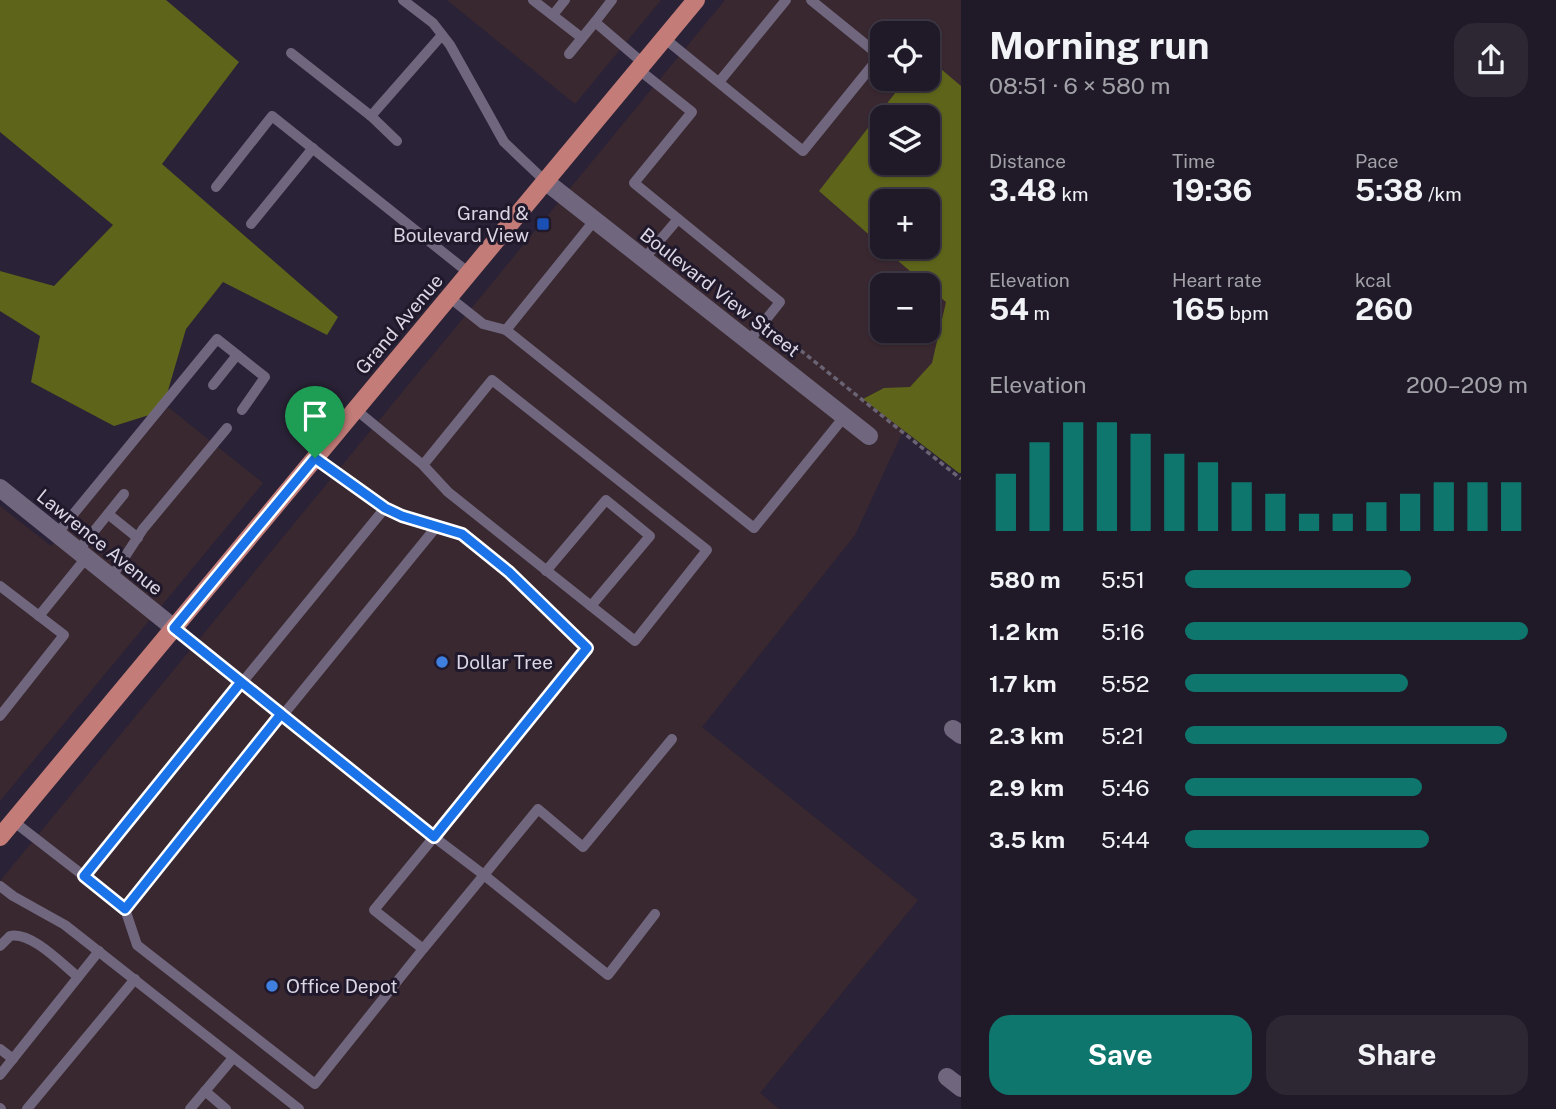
<!DOCTYPE html>
<meta charset="utf-8">
<style>
:root{--surface:#201a28;--page:#2d2734;--text:#f1f3f6;--muted:#a2a1a8;--line:#3d3845;--accent:#0f766e}
body{margin:0;font-family:"Public Sans",sans-serif;background:var(--page);color:var(--text);height:100vh;display:flex;flex-direction:column;font-size:26px;white-space:nowrap}
*{box-sizing:border-box;margin:0}
p{font-size:23px;color:var(--muted)}
.icon{flex:none;width:38px;height:38px;fill:none;stroke:currentColor;stroke-width:2;stroke-linecap:round;stroke-linejoin:round}
.map{position:relative;flex:1;overflow:hidden}
.details{display:flex;flex-direction:column;background:var(--surface);width:595px}
.details>*{flex:none}
.fabs{position:absolute;left:870px;top:21px;display:grid;gap:14px}
.fabs a{display:grid;place-items:center;width:70px;height:70px;border-radius:14px;background:var(--surface);box-shadow:0 2px 5px #0004,0 0 0 2px var(--line);font-size:35px}
.pin{position:absolute;display:grid;place-items:center;width:60px;height:60px;color:#fff;margin:-72px -30px;border-radius:50% 50% 50% 0;rotate:-45deg;box-shadow:0 0 7px #0007}
.pin .icon{rotate:45deg}
.round{display:grid;place-items:center;flex:none;width:74px;height:74px;border-radius:21px;background:var(--page)}
.head{display:flex;align-items:center;justify-content:space-between;height:119px;padding:0 28px}
h1{font-size:38px;font-weight:700;line-height:52px}
.metrics{display:grid;grid-template-columns:repeat(3,1fr);gap:10px;height:119px;padding:7px 28px}
.metrics div{display:grid;align-content:center}
.metrics b{font-size:30px;font-weight:700}
.metrics small{font-size:19px;font-weight:400}
.metrics p{font-size:19px}
.chart{height:196px;padding:14px 28px}
.chart p{display:flex;justify-content:space-between}
.chart svg{width:100%;height:126px;margin-top:7px;stroke:var(--accent);stroke-width:6}
.cta{display:flex;gap:14px;margin-top:auto;padding:14px 28px}
.cta a{flex:1;height:80px;border-radius:21px;background:var(--accent);color:#fff;font-size:28px;font-weight:700;line-height:80px;text-align:center}
.cta a+a{background:var(--page);color:var(--text)}
ul{padding:0 28px;list-style:none;font-size:23px}
li{display:grid;grid-template-columns:112px 84px 1fr;align-items:center;height:52px}
li i{height:18px;border-radius:9px;background:var(--accent)}
main{display:flex;flex:1;min-height:0}
.map>svg:first-child{display:block}
</style>
<main>
<div class="map">
<svg width="961" height="1109" viewBox="0 0 961 1109">
<rect width="100%" height="100%" fill="#2a2236"/>
<g fill="#3a2830" fill-rule="evenodd">
<path d="M447,0H661L575,104Z"/>
<path d="M725,0H961V306L855,535L702,727L918,900L760,1093L779,1109H0V881ZM882,33H928V79H882ZM882,117H928V163H882ZM882,201H928V247H882ZM882,285H928V331H882Z"/>
<path d="M168,407L263,483L0,801V506L51,546Z"/>
</g>
<g fill="#5e651a" fill-rule="evenodd">
<path d="M0,0H166L239,62L162,164L338,317L327,335L223,282L186,329L162,411L114,426L31,382L40,336L0,311V271L54,286L113,225L0,132Z"/>
<path d="M928,58L961,86V473H959L863,399L884,388L910,387L932,363L946,302L882,247H928V201H882V246L819,191L906,79H928ZM882,117H928V163H882Z"/>
</g>
<g fill="none" stroke-linecap="round" stroke-linejoin="round">
<path stroke="#696374" stroke-width="3.5" stroke-dasharray="5 3.5" stroke-linecap="butt" d="M774,329L961,479"/>
<g stroke="#70677e" stroke-width="10">
<path d="M403,0L433,23L450,45L504,142L545,181"/>
<path d="M533,0L582,38"/>
<path d="M612,0L595,22L643,63"/>
<path d="M553,15L565,0"/>
<path d="M664,38L803,151L880,56L811,0"/>
<path d="M291,53L371,116L397,141"/>
<path d="M569,54L595,22"/>
<path d="M638,69L692,112L634,183L780,302L749,341"/>
<path d="M719,82L786,0"/>
<path d="M371,116L442,35"/>
<path d="M216,187L272,116L469,273"/>
<path d="M594,221L506,330L754,528L844,417"/>
<path d="M251,224L313,148"/>
<path d="M644,259L678,219"/>
<path d="M449,297L483,324L506,330"/>
<path d="M213,385L237,355"/>
<path d="M355,409L423,465L492,380L707,550L635,641L448,492L423,465"/>
<path d="M108,514L138,538"/>
<path d="M57,534L217,339L265,377L242,410"/>
<path d="M78,551L124,494"/>
<path d="M546,571L606,500L650,536L591,606"/>
<path d="M111,578L143,529L227,428"/>
<path d="M0,586L64,635L0,716"/>
<path d="M39,616L86,558"/>
<path d="M174,628L434,837L587,648L509,572L462,534L402,516L385,508L315,458"/>
<path d="M13,821L84,876L385,508"/>
<path d="M84,876L125,909L437,526"/>
<path d="M0,886L13,896L65,925L299,1109"/>
<path d="M125,909L137,945L315,1084L423,949L374,910L434,837L484,875L423,949"/>
<path d="M655,914L608,975L484,875L538,809L583,847L672,739"/>
<path d="M0,946L10,936C31,931 62,964 78,977"/>
<path d="M0,1049L13,1059"/>
<path d="M0,1075L99,951"/>
<path d="M205,1091L226,1109"/>
<path d="M0,1108L1,1109"/>
<path d="M27,1109L135,979"/>
<path d="M190,1109L233,1058"/>
</g>
<g stroke="#70677e" stroke-width="18">
<path d="M545,181L869,436"/>
<path d="M0,488L174,628"/>
<path d="M953,729L961,735"/>
<path d="M947,1077L961,1088"/>
</g>
<path stroke="#c37c78" stroke-width="18" d="M0,837L696,0"/>
</g>
<g fill="none" stroke-linecap="round" stroke-linejoin="round">
<defs>
<path id="route" d="M315,458L174,628C210,657 246,686 281,714L125,909L84,876L241,682C305,733 369,785 434,837L587,648L509,572L462,534L402,516L385,508L315,458"/>
</defs>
<use href="#route" stroke="#fff" stroke-width="14"/>
<use href="#route" stroke="#1a73e8" stroke-width="9"/>
</g>
<rect fill="#1a4fb4" stroke="#20192c" stroke-width="2.5" x="536" y="217" width="14" height="14" rx="3.5"/>
<g fill="#3f7fe0" stroke="#20192c" stroke-width="2.5">
<circle cx="442" cy="662" r="7"/>
<circle cx="272" cy="986" r="7"/>
</g>
<g text-anchor="middle" dominant-baseline="central" stroke-width="6" stroke-linejoin="round" paint-order="stroke">
<g font-size="19" fill="#dbd6e3" stroke="#20192c" text-anchor="start">
<text x="529" y="213" text-anchor="end">Grand &amp;<tspan x="529" dy="22">Boulevard View</tspan></text>
<text x="456" y="662">Dollar Tree</text>
<text x="286" y="986">Office Depot</text>
</g>
<g font-size="19" fill="#dbd6e3" stroke="#20192c">
<text transform="translate(720 292) rotate(38)">Boulevard View Street</text>
<text transform="translate(399 324) rotate(-50)">Grand Avenue</text>
<text transform="translate(100 542) rotate(39)">Lawrence Avenue</text>
</g>
</g>
</svg>
<div class="fabs">
<a><svg class="icon" aria-label="locate" viewBox="0 0 24 24"><circle cx="12" cy="12" r="6"/><path d="M12 2v4M12 18v4M2 12h4M18 12h4"/></svg></a>
<a><svg class="icon" aria-label="layers" viewBox="0 0 24 24"><path d="M12 4l9 5-9 5-9-5zM3 14l9 5 9-5"/></svg></a>
<a>+</a>
<a>−</a>
</div>
<div class="pin" style="left:315px;top:458px;background:#1e9e55"><svg class="icon" aria-label="arrive" viewBox="0 0 24 24"><path d="M6 21V4h12l-3 4 3 4H6"/></svg></div>
</div>
<section class="details">
<div class="head"><div><h1>Morning run</h1><p>08:51 · 6 × 580 m</p></div><a class="round"><svg class="icon" aria-label="share" viewBox="0 0 24 24"><path d="M12 15V3M7 8l5-5 5 5M5 13v7h14v-7"/></svg></a></div>
<div class="metrics">
<div><p>Distance</p><b>3.48<small> km</small></b></div>
<div><p>Time</p><b>19:36</b></div>
<div><p>Pace</p><b>5:38<small> /km</small></b></div>
</div>
<div class="metrics">
<div><p>Elevation</p><b>54<small> m</small></b></div>
<div><p>Heart rate</p><b>165<small> bpm</small></b></div>
<div><p>kcal</p><b>260</b></div>
</div>
<div class="chart"><p><span>Elevation</span>200–209 m</p>
<svg viewBox="0 0 160 44" preserveAspectRatio="none"><path d="M5 44V24M15 44V13M25 44V6M35 44V6M45 44V10M55 44V17M65 44V20M75 44V27M85 44V31M95 44V38M105 44V38M115 44V34M125 44V31M135 44V27M145 44V27M155 44V27"/></svg>
</div>
<ul>
<li><b>580 m</b>5:51<i style="width:66%"></i></li>
<li><b>1.2 km</b>5:16<i style="width:100%"></i></li>
<li><b>1.7 km</b>5:52<i style="width:65%"></i></li>
<li><b>2.3 km</b>5:21<i style="width:94%"></i></li>
<li><b>2.9 km</b>5:46<i style="width:69%"></i></li>
<li><b>3.5 km</b>5:44<i style="width:71%"></i></li>
</ul>
<div class="cta"><a>Save</a><a>Share</a></div>
</section>
</main>
